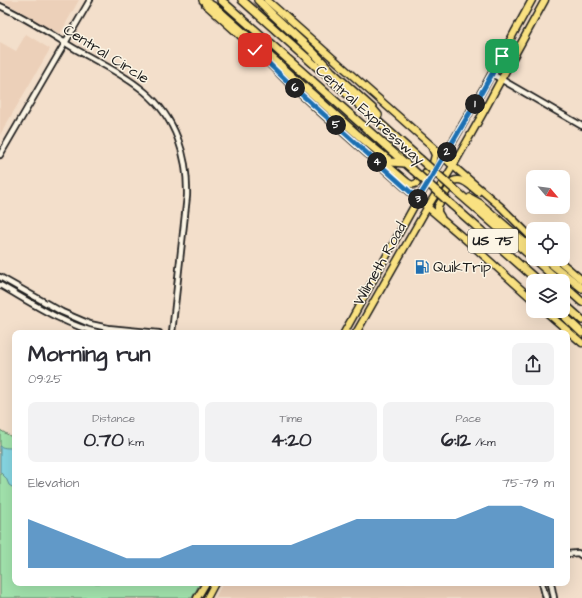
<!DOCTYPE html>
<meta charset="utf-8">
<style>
:root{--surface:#fff;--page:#f2f2f3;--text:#2b2b33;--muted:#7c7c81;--accent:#1f6fb2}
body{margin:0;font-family:"Architects Daughter",sans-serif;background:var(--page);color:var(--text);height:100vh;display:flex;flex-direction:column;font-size:15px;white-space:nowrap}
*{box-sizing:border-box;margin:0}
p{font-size:13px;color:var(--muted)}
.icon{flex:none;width:22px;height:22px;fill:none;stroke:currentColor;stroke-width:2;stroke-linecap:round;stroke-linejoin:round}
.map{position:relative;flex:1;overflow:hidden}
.side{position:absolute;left:12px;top:330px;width:558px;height:256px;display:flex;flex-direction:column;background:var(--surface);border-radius:8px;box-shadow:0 4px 16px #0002}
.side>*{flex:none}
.needle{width:26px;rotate:119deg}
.tools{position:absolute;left:526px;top:170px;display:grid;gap:8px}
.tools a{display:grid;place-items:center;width:44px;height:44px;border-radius:8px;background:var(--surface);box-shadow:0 4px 16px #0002;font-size:20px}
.pin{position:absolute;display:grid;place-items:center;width:34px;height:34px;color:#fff;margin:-17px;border-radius:8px;box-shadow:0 2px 6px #0006}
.km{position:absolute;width:20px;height:20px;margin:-10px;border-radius:50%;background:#222;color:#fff;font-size:11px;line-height:20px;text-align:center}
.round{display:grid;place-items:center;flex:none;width:42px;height:42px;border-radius:8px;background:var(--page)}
.overview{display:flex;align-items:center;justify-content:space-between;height:68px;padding:0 16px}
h1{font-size:22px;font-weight:800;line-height:30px}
.figures{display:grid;grid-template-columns:repeat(3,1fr);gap:6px;height:68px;padding:4px 16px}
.figures div{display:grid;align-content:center;border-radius:8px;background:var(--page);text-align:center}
.figures b{font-size:20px;font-weight:800}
.figures small{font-size:11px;font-weight:400}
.figures p{font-size:11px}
.chart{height:112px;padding:8px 16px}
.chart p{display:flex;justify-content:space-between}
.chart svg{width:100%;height:72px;margin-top:4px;fill:var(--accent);opacity:.7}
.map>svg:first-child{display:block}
</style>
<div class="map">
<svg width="582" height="598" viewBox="0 0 582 598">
<rect width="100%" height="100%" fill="#f3dfcb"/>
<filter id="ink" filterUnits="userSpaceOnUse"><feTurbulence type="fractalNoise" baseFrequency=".025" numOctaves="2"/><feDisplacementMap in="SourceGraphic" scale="8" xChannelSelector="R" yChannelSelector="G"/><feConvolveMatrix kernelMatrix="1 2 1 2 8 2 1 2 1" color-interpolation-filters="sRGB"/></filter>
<g filter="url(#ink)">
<g fill="#ecd0b9">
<path d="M4,0H79L60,34L3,1Z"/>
<path d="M26,34L50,49L0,135V42L16,51Z"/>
<path d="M223,583H537L541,598H215Z"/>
</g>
<path fill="#a1e2ac" stroke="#5e7f64" d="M0,430L15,439V583H200L192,598H0Z"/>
<path fill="#86d6e2" stroke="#5c8c93" d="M0,446C5,449 10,447 15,449V486L12,487L9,485L6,478L0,472Z"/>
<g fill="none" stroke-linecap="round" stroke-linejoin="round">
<defs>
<g id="minor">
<path d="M0,6C27,18 52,35 77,50C100,63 125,75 145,92C176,118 188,157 187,196L172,333"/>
<path d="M492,74L582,126"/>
<path d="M0,155L90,0"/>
<path d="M0,277L62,312L90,324L108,328L159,333"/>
<path d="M0,285C32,303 64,325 100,333"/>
<path d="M567,554L578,553L582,556"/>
<path d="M542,583L546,598"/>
<path d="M551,583L554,598"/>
</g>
<g id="major">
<path d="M267,0L432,146L453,166L501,207L533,239"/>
<path d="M205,4L254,48L291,85L317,109L418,199L473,246L533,300"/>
<path d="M378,159L386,164L407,182C411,185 413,185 417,183L433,163L435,155L432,148"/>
<path d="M441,217L438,212V206L453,181C463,177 470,186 478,192"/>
<path d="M557,259L582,280"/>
<path d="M545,311L582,343"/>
<path d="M344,333L418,199L444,157L486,84L532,0"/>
<path d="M356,333L427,208L453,166L483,113L497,87L545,0"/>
<path d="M197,598L206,583"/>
<path d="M207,598L215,583"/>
</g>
<g id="highway">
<path d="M203,0L216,8L358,135L391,162L405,163"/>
<path d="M221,0L413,170"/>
<path d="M242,0L420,159"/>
<path d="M258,0L273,15L312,51L331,71L372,108L378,115"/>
<path d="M455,190L533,258"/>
<path d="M470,198L479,203L533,250"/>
<path d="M452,205L538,281"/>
<path d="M534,259L559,281"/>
<path d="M545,259L582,288"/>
<path d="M563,285L582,302"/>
<path d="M563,303L582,320"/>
<path d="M559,311L582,333"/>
</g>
</defs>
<use href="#minor" stroke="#1c1c1c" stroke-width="8"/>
<use href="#major" stroke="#1c1c1c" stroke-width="9"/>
<use href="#highway" stroke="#1c1c1c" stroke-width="10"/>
<use href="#minor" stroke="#fcf5e5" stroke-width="4.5"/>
<use href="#major" stroke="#f9e181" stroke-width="6"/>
<use href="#highway" stroke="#f9e181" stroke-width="7"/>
<defs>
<g id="highway-bridge">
<path d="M420,159L455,190"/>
<path d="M413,170L452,205"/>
</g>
</defs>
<use href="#highway-bridge" stroke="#1c1c1c" stroke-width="10" stroke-linecap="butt"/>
<use href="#highway-bridge" stroke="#f9e181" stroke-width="7"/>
</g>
</g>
<g fill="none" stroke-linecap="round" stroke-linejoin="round" filter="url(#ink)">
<defs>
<path id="route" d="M255,50L291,85L418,199C447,152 475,105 502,56"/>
</defs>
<use href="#route" stroke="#fff" stroke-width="8"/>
<use href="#route" stroke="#1f6fb2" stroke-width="5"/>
</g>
<defs>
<symbol id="fuel-bare" viewBox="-9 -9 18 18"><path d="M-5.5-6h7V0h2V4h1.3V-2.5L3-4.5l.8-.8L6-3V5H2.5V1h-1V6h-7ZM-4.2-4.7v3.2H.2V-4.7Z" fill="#1f6fb2" stroke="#fcf5e5" stroke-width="2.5" paint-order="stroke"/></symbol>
</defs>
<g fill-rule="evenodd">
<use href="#fuel-bare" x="412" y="257" width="20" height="20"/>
</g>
<g text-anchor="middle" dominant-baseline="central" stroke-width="3" stroke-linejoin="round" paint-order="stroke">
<rect fill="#fcf5e5" stroke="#5f5d58" stroke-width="1" x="468" y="229" width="50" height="24" rx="3"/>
<g font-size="14" font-weight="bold" fill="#1c1c1c">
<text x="493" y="241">US 75</text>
</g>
<g font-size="15" fill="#1c1c1c" stroke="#fcf5e5">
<text transform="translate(106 54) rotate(32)">Central Circle</text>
<text transform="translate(370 115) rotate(42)">Central Expressway</text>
<text transform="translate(380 264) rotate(-61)">Wilmeth Road</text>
</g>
<g font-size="15" fill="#1c1c1c" stroke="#fcf5e5" text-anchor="start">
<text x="433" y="267">QuikTrip</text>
</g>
</g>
</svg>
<div class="tools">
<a><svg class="needle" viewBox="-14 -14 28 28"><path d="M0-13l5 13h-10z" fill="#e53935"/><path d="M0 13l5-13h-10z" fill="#7c7c81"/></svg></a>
<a><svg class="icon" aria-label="locate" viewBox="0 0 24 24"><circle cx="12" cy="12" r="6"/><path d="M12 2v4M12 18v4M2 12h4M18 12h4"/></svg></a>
<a><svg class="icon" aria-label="layers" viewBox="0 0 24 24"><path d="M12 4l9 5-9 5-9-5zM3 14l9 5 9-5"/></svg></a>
</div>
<div class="pin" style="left:502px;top:56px;background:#1e9e55"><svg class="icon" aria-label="arrive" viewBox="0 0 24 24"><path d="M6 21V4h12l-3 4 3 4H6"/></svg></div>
<div class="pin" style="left:255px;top:50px;background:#d93025"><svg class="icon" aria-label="check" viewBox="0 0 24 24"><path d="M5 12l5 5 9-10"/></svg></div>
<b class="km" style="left:475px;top:104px">1</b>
<b class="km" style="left:447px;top:152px">2</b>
<b class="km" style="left:418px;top:199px">3</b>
<b class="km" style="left:377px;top:162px">4</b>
<b class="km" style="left:336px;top:125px">5</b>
<b class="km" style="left:295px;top:88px">6</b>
<section class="side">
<div class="overview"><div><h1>Morning run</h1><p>09:25</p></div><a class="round"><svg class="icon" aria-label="share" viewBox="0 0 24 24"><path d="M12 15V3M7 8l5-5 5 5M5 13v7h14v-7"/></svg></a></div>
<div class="figures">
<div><p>Distance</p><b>0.70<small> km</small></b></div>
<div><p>Time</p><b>4:20</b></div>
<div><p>Pace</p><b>6:12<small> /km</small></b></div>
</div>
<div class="chart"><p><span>Elevation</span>75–79 m</p>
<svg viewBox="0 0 160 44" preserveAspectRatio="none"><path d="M0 44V14L10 22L20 30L30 38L40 38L50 30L60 30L70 30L80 30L90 22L100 14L110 14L120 14L130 14L140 6L150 6L160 14V44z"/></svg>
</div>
</section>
</div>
